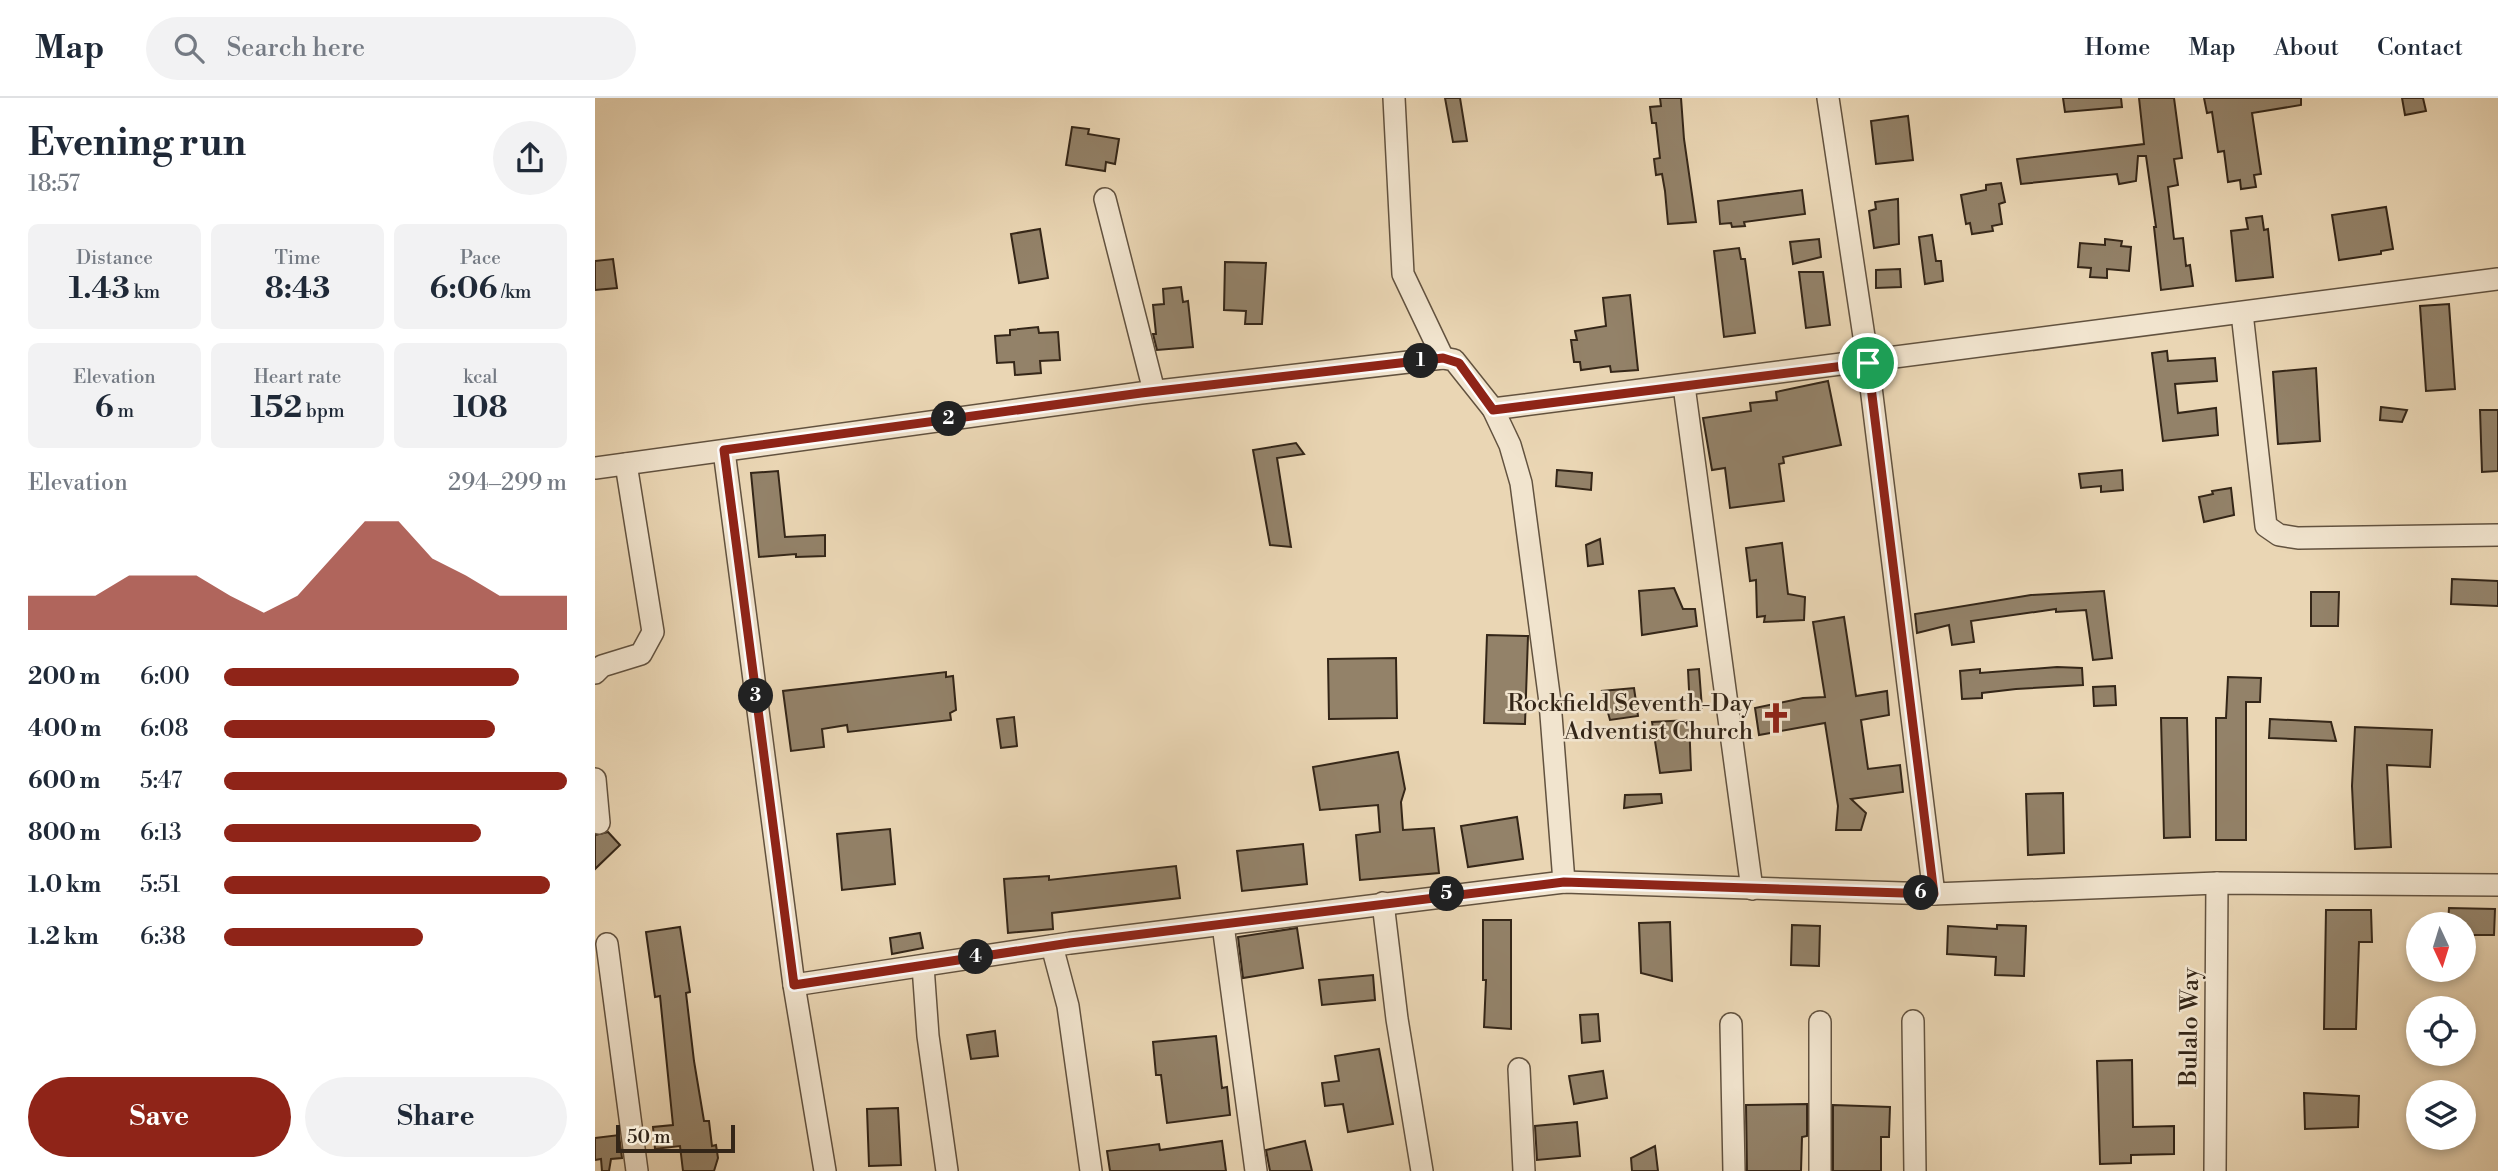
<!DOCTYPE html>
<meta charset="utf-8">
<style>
:root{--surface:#fff;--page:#f2f2f3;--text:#1f2937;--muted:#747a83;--line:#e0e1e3;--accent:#8f2418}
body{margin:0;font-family:"Libre Bodoni",serif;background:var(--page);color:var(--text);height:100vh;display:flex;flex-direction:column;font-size:26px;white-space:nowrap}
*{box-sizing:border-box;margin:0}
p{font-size:23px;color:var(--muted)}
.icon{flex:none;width:38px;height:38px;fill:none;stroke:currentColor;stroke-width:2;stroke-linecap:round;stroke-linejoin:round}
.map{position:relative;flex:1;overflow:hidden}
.sheet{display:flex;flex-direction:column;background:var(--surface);width:595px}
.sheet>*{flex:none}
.needle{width:46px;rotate:176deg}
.controls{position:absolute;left:1811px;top:814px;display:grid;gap:14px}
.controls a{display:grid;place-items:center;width:70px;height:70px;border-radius:50%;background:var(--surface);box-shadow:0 4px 10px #0003;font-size:35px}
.scale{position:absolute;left:21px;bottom:18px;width:119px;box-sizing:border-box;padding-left:7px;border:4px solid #342618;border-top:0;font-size:19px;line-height:24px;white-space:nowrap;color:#342618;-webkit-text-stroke:5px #f1e4ce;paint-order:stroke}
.pin{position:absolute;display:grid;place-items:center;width:60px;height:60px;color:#fff;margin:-30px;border:4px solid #fff;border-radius:50%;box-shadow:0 2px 7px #0007}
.km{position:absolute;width:35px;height:35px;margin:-18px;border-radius:50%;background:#222;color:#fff;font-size:19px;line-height:35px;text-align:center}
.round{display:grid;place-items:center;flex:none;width:74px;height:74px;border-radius:37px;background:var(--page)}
.summary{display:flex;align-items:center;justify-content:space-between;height:119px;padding:0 28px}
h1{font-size:38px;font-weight:800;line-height:52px}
.stats{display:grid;grid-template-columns:repeat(3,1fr);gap:10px;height:119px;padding:7px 28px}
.stats div{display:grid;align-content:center;border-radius:10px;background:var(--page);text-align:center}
.stats b{font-size:30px;font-weight:800}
.stats small{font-size:19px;font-weight:400}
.stats p{font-size:19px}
.chart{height:196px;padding:14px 28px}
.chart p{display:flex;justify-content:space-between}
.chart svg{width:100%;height:126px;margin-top:7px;fill:var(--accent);opacity:.7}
.button{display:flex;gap:14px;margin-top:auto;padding:14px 28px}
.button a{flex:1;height:80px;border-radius:42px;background:var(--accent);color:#fff;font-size:28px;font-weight:800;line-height:80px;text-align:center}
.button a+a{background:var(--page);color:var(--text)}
ul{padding:0 28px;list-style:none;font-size:23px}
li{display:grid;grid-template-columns:112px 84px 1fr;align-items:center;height:52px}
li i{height:18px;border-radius:9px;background:var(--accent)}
header{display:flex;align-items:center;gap:42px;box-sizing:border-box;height:98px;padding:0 35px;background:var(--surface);border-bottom:2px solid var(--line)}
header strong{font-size:33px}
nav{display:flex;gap:38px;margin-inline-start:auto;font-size:24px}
.search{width:490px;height:63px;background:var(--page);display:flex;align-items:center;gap:18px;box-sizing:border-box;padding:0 24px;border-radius:38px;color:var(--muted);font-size:26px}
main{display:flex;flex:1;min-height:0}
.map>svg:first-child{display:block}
</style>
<header>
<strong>Map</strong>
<div class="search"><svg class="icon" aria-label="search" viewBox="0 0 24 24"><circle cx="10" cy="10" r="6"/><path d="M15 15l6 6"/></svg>Search here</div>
<nav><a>Home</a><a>Map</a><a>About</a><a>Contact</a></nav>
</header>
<main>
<section class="sheet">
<div class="summary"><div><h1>Evening run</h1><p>18:57</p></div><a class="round"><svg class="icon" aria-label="share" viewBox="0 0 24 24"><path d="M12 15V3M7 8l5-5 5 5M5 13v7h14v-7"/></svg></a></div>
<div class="stats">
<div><p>Distance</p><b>1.43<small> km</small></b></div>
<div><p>Time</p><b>8:43</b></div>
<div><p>Pace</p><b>6:06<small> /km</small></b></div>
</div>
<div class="stats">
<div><p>Elevation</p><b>6<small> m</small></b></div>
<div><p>Heart rate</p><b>152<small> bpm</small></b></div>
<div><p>kcal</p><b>108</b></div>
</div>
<div class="chart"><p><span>Elevation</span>294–299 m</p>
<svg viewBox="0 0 160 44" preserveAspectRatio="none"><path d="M0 44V32L10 32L20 32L30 25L40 25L50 25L60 32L70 38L80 32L90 19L100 6L110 6L120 19L130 25L140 32L150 32L160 32V44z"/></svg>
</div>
<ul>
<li><b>200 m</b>6:00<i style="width:86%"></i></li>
<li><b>400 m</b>6:08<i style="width:79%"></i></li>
<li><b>600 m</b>5:47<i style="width:100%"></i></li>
<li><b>800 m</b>6:13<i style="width:75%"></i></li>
<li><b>1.0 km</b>5:51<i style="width:95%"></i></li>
<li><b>1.2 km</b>6:38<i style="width:58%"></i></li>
</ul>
<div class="button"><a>Save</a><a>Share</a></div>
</section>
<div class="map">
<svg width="1903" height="1073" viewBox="0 0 1903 1073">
<rect width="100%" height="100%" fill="#ead6b4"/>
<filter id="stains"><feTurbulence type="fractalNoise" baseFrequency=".00286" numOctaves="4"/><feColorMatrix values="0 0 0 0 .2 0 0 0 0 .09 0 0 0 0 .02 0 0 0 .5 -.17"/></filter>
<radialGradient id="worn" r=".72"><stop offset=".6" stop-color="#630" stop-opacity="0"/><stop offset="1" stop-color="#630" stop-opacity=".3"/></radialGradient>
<g fill="#938269" stroke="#342618" stroke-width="2">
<path d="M850,0H865L872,43L858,44Z"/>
<path d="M1065,0H1086L1089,41L1101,124L1073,126L1070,93L1067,76L1061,77L1059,61L1065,60L1061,25H1057L1055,9L1066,8Z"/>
<path d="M1468,0H1526L1527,9L1470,14Z"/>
<path d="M1544,0H1579L1587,60L1579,61L1583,87L1573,89L1579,141L1588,140L1591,168L1595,167L1598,188L1566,192L1559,129H1561L1551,58H1543L1541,83L1524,86L1522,76L1426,86L1422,61L1549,46Z"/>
<path d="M1609,0H1706V7L1657,15L1666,76L1659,77L1661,89L1646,91L1645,82L1633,84L1629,53L1623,54L1617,14L1612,15Z"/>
<path d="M1807,0H1828L1831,13L1810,17Z"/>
<path d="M1313,18L1318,62L1281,66L1276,23Z"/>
<path d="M477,29L494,31L493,36L524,41L520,66L511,64L510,73L471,67Z"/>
<path d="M1406,85L1410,104L1404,106L1407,126L1397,128L1398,133L1377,136L1375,125L1371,126L1366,97L1391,92V87Z"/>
<path d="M1207,92L1210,116L1149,124L1150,128L1137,129L1136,125L1125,126L1123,103Z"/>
<path d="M1303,101L1304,146L1279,150L1274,113L1281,111L1280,104Z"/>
<path d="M1791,109L1798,151L1786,153V156L1744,162L1737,117Z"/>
<path d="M1667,118L1669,132L1673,131L1678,179L1641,183L1636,133L1653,131L1651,120Z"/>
<path d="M445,131L453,180L424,185L416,136Z"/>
<path d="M1337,137L1341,163H1346L1348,183L1330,186L1324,139Z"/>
<path d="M1224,141L1226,159L1198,166L1195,144Z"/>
<path d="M1510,141L1527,143L1526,148L1536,149L1534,173L1512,171V180L1495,179L1496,170L1483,169L1485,145L1510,147Z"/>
<path d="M1144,150L1146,161H1150L1160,235L1129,239L1119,153Z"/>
<path d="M18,161L22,190L0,192V163Z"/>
<path d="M630,164L671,165L667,226H650L651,213L629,212Z"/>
<path d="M1305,171L1306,189L1281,190V172Z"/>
<path d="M1204,174H1228L1235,227L1211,230Z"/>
<path d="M586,189L588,204L593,203L598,249L562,252L558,236H561L558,207L569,206L568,191Z"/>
<path d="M1035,197L1043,272L1016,274L1015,268L986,272L985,264H979L976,242H982L980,233L1011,228L1008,200Z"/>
<path d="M1854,206L1860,291L1831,293L1825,208Z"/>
<path d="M443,229L444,235L463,234L465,262L445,263L446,275L420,277L419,264L402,265L400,238L415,237V232Z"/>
<path d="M1572,253L1573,263L1620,260L1622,283L1580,286L1583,315L1621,310L1623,337L1568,343L1557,255Z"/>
<path d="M1721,270L1725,343L1683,346L1678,274Z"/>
<path d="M1233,283L1246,347L1188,359L1189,365L1184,366L1189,403L1135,410L1130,370L1117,372L1108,320L1156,313L1155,305L1182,302L1181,294Z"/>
<path d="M1786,309L1812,312L1807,324L1785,322Z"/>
<path d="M1885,312H1903V373L1887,374Z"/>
<path d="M701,345L709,356L682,360L696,449L675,447L658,352Z"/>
<path d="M962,372L997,375L996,392L961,388Z"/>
<path d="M1527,372L1528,392L1506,394V388L1486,390L1484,376Z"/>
<path d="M183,373L190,439L230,437V458L201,459V456L164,459L156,375Z"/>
<path d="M1636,390L1639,417L1609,424L1604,399L1618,396L1617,393Z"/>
<path d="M1005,441L1008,466L993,468L991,447Z"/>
<path d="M1187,445L1193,496L1210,499L1209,522L1169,524L1170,518L1162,519L1161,482L1155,483L1151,450Z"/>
<path d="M1857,481L1903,483V508L1856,506Z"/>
<path d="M1079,490L1088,511H1100L1102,528L1047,537L1044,493Z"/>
<path d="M1509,493L1517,560L1498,562L1491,512L1461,514V511L1376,523L1379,544L1357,547L1354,527L1322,535L1320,516L1436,497Z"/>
<path d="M1716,494H1744L1743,528H1716Z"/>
<path d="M1249,519L1261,598L1292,593L1294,617L1266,622L1273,671L1305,667L1308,694L1256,701L1271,715L1266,732H1241L1243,708L1230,625L1164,637L1160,610L1208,600L1230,599L1218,524Z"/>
<path d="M892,537L933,538L930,626L889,625Z"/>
<path d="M801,560L802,620L734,621L733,561Z"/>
<path d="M1462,569L1487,570L1488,587L1421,591L1387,595V600L1367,601L1365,573L1385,571V575Z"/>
<path d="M1104,571L1107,610L1095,611L1093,572Z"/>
<path d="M351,574V579L358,578L361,612L355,615L356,622L253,634L252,627L227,631L229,649L196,653L188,593Z"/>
<path d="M1633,579L1666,580L1665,604H1651V742H1621V620H1631Z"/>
<path d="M1520,588L1521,607L1499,608L1498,589Z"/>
<path d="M1039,590L1043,618L1015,622L1007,593Z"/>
<path d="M419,619L422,648L406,650L402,621Z"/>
<path d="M1566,620H1592L1595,739L1569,740Z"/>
<path d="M1675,621L1736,624L1741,643L1674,640Z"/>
<path d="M1094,622L1096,672L1065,675L1057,624Z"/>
<path d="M1760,629L1837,632L1835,669L1792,667L1796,749L1760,751L1757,688Z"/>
<path d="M803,654L810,691L806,704L808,732L839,730L844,775L765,782L761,737L785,734L783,707L725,712L718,669Z"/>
<path d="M1468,695L1469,755L1433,757L1431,696Z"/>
<path d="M1066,696L1067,705L1029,710L1030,697Z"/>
<path d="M922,719L928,761L873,769L866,728Z"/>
<path d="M295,731L300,786L247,792L242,736Z"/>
<path d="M13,734L25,747L0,771V737Z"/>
<path d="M708,746L712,786L647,793L642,753Z"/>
<path d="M581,768L585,800L457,815L458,831L413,835L409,781L454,778V782Z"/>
<path d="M1854,810L1900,811L1899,837H1869V826H1853Z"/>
<path d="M1731,812H1776L1777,844H1764L1761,931H1729Z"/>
<path d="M888,822H916V931L889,929L891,882H888Z"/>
<path d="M1075,824L1077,883L1046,875L1044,825Z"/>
<path d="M1197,827L1225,828L1224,868L1196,867Z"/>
<path d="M1402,827L1431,828L1429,878L1400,877L1401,859L1352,856L1353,828L1402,831Z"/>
<path d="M85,829L95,894L91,895L99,963L109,1023H114L117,1048L121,1047L123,1060L119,1073H88L85,1048L60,1051L58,1029L78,1027L65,898L60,899L51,834Z"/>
<path d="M702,830L708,870L648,880L643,839Z"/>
<path d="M325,835L328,850L297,856L295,840Z"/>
<path d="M778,877L780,902L727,907L724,882Z"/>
<path d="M1003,916L1005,943L987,945L985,917Z"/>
<path d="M400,933L403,958L376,961L372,937Z"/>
<path d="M621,938L627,990L632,989L635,1017L572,1025L566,977H561L558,944Z"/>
<path d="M784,951L798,1026L753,1034L748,1006L730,1008L727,985L744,983L740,958Z"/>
<path d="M1537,962L1538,1029L1579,1028V1056L1536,1057V1065L1505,1066L1502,963Z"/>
<path d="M1008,973L1012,1000L979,1006L974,978Z"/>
<path d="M1709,995L1764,998L1763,1029L1710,1031Z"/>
<path d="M1212,1006V1038L1207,1039L1206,1073H1152L1151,1007Z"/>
<path d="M1238,1007L1295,1009L1294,1039H1286V1073H1238Z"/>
<path d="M303,1010L306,1067L274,1068L272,1011Z"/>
<path d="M982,1024L985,1058L942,1062L940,1028Z"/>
<path d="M24,1037L27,1060L16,1061L14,1073H7L6,1061L0,1062V1040Z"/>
<path d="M627,1043L631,1073H515L512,1053L564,1046L565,1052Z"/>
<path d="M710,1043L717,1073H675L671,1052Z"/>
<path d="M1060,1048L1063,1073H1037L1036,1060Z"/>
</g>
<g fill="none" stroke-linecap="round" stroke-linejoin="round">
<defs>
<g id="minor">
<path d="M799,0L808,176L848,260"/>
<path d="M1233,0L1273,265L1339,796L1622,785L1903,787"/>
<path d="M510,101L559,293"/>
<path d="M1647,215L1671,428L1684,437L1703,440L1903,437"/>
<path d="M1089,288L1157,791"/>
<path d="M898,311L1903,181"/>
<path d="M129,353L199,887L230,1073"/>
<path d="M0,370L546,295L848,260L859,262L898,311L915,347L926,385L955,604L969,784"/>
<path d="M0,575L7,568L46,556L58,534L31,366"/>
<path d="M0,681L4,725"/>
<path d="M788,805L802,921L827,1073"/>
<path d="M628,827L661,1073"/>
<path d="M12,846L42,1073"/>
<path d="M457,848L473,908L496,1073"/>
<path d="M328,868L333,938L352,1073"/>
<path d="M199,887L475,845L969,784L1339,796"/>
<path d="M1318,923L1320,1073"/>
<path d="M1225,924V1073"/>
<path d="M1136,926L1139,1073"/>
<path d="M924,971L929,1073"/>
<path d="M1620,1073L1622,785"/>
</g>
</defs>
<use href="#minor" stroke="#62523f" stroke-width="24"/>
<use href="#minor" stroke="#f1e4ce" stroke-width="21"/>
</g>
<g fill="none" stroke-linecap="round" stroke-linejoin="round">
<defs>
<path id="route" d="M848,260L864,265L898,312L1273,265L1339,796L969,784L475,845L199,887L129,352L546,295Z"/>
</defs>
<use href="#route" stroke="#fff" stroke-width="14"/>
<use href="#route" stroke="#8f2418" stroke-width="9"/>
</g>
<defs>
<symbol id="church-bare" viewBox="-9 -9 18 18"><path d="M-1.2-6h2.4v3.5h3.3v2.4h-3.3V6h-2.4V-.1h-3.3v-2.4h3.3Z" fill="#8f2418" stroke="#f1e4ce" stroke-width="2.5" paint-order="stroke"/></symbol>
</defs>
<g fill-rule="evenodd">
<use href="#church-bare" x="1159" y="598" width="44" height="44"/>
</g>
<g text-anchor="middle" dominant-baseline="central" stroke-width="5" stroke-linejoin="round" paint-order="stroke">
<g font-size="24" fill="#342618" stroke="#f1e4ce" text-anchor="end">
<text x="1158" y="606">Rockfield Seventh-Day<tspan x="1158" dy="28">Adventist Church</tspan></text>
</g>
<g font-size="24" fill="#342618" stroke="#f1e4ce">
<text transform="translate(1595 929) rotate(-89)">Bulalo Way</text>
</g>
</g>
<rect width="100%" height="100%" filter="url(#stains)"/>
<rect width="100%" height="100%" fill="url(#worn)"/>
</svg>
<div class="controls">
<a><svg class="needle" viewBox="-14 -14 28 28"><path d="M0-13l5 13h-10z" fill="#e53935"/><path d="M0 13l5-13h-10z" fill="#747a83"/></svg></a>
<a><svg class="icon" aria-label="locate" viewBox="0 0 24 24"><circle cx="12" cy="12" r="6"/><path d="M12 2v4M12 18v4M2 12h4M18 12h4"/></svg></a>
<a><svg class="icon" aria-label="layers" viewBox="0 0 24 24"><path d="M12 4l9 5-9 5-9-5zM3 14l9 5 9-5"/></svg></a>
</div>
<div class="scale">50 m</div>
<div class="pin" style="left:1273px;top:265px;background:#1e9e55"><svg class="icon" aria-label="arrive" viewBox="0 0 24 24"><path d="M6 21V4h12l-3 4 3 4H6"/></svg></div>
<b class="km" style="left:826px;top:263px">1</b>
<b class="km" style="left:354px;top:321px">2</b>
<b class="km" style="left:161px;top:598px">3</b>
<b class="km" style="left:381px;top:859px">4</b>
<b class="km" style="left:852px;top:796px">5</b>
<b class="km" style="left:1326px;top:795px">6</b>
</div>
</main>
